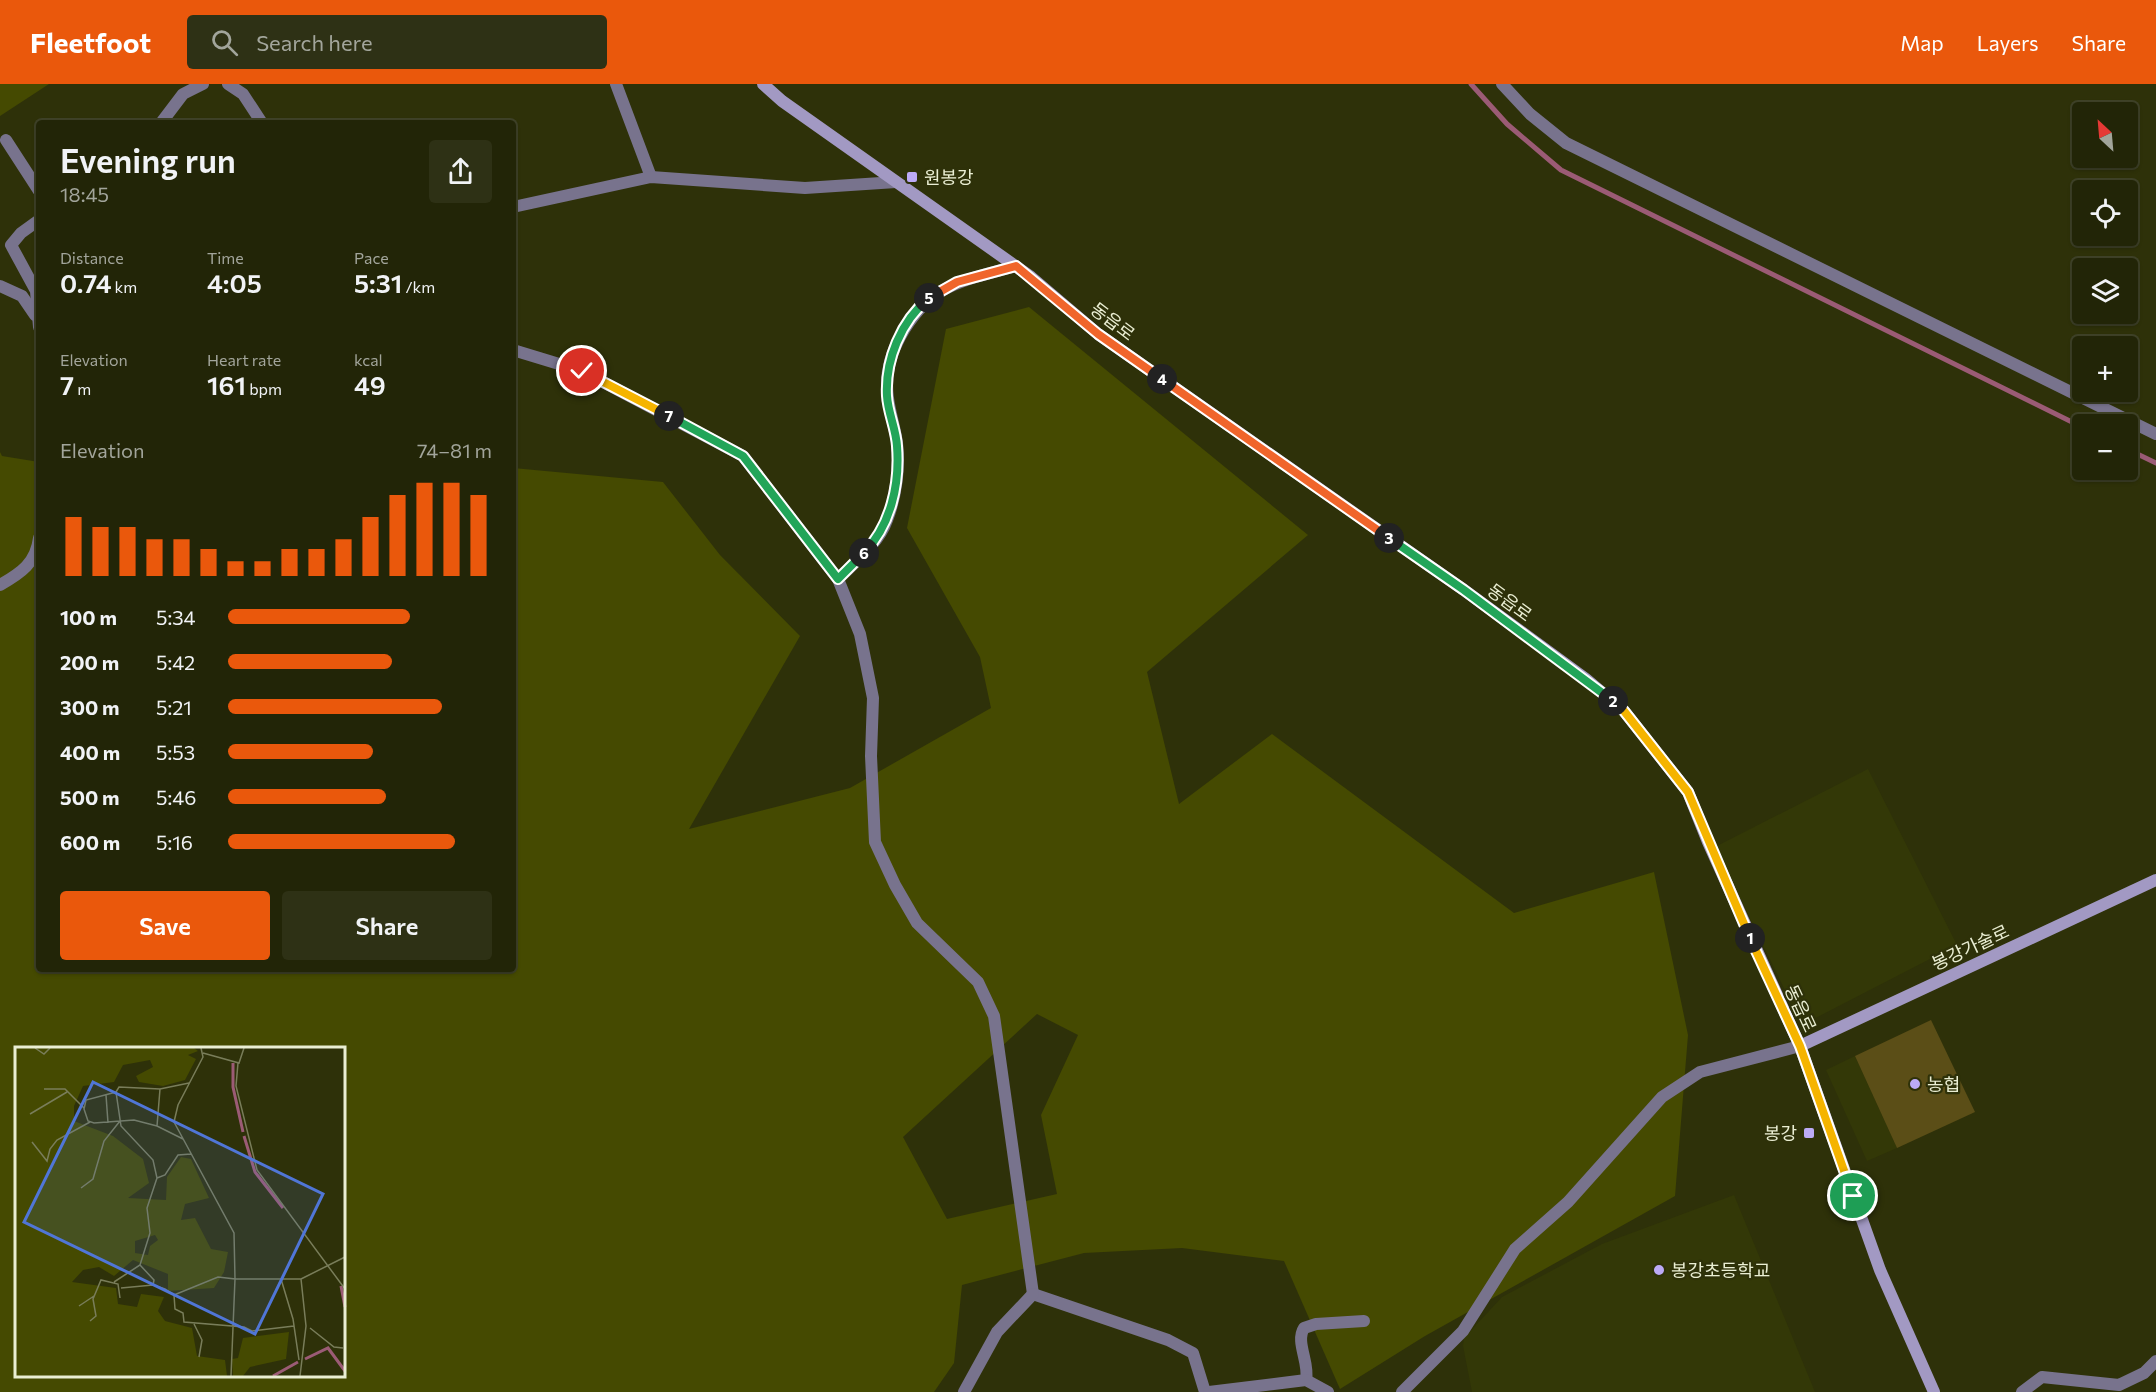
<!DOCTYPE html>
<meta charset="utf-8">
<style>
:root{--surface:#222507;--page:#2e3115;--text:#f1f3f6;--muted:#a2a59b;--line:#3f4228;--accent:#ea580c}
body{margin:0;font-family:Commissioner,"Noto Sans KR",sans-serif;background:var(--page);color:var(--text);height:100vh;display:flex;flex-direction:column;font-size:22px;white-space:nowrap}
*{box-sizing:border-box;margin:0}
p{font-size:20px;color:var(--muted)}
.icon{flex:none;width:33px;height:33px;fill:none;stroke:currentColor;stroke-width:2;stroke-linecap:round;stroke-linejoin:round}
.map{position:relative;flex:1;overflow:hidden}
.sheet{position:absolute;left:36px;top:36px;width:480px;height:852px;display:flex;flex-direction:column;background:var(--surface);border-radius:6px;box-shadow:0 2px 4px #0004,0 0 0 2px var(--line)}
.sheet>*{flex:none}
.needle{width:39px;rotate:334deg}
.fabs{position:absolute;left:2072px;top:18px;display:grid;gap:12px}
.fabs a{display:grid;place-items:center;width:66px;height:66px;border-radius:6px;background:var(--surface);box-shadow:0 2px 4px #0004,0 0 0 2px var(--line);font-size:30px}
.pin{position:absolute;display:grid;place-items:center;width:51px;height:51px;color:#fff;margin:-26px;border:3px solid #fff;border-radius:50%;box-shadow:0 2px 6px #0007}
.km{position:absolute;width:30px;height:30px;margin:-15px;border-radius:50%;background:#222;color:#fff;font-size:16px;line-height:30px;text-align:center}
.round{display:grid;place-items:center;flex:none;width:63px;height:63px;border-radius:6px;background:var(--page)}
.headline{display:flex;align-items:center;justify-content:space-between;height:102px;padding:0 24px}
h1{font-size:33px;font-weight:600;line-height:45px}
.metrics{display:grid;grid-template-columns:repeat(3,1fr);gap:9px;height:102px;padding:6px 24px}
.metrics div{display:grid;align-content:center}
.metrics b{font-size:26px;font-weight:600}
.metrics small{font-size:16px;font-weight:400}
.metrics p{font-size:16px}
.chart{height:168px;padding:12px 24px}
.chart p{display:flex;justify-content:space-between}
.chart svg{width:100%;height:108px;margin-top:6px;stroke:var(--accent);stroke-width:6}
.button{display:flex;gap:12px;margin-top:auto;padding:12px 24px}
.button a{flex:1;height:69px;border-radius:6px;background:var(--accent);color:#fff;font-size:24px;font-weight:600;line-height:69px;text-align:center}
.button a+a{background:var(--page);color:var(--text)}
ul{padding:0 24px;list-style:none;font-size:20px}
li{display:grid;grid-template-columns:96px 72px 1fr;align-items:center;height:45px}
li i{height:15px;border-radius:8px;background:var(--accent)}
header{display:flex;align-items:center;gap:36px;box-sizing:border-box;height:84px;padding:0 30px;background:var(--accent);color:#fff}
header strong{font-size:28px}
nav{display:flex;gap:33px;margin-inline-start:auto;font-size:21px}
.search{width:420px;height:54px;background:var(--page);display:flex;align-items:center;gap:15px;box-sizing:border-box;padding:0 21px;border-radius:6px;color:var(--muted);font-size:22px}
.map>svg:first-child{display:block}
</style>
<header>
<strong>Fleetfoot</strong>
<div class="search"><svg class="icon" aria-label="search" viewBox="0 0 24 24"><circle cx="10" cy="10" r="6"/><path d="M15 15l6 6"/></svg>Search here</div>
<nav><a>Map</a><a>Layers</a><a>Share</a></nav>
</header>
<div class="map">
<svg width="2156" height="1308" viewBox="0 0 2156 1308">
<rect width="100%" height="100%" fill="#2e3109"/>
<g fill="#333807">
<path d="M1868,685L1957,861L1802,941L1715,763Z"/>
<path d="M1855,972L1897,1064L1867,1077L1826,986Z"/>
<path d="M1734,1111L1815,1308H1472L1463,1262L1464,1254L1502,1213L1602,1160Z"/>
</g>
<g fill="#454a01" fill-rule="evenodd">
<path d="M0,0H49L0,32Z"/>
<path d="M1029,223L1308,451L1147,588L1179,720L1272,650L1514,829L1654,788L1688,951L1675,1112L1425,1252L1340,1305L1284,1177L1182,1164L1084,1169L962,1201L954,1279L934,1308H0V368L2,372L39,378V885H513V384L663,398L720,471L800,552L689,745L850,704L991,624L980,573L907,444L946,245ZM1037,930L1078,951L1041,1031L1057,1110L947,1135L903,1053ZM16,964H344V1292H16Z"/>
</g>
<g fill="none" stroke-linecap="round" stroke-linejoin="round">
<g stroke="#9b5b75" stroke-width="5">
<path d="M1471,0L1507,40L1561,86L2082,343"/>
<path d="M2127,365L2156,379"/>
</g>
</g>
<path fill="#5b4e17" d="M1931,936L1975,1028L1897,1064L1855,972Z"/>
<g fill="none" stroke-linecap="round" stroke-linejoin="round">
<g stroke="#78738d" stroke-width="12">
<path d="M228,0L243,10L262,39"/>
<path d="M616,0L651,93"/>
<path d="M1502,0L1530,30L1566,59L2156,350"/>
<path d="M161,39L183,10L203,0"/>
<path d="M6,56L39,107"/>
<path d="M513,123L651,93L805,104L896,98"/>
<path d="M39,136L21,149L11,161L36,207L39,243"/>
<path d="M0,202L22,212L35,231"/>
<path d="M513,266L582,287L743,372L838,495L860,550L873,614L871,672L875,758L895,801L917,839L978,898L994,932L1033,1210"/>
<path d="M838,495C855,478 879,459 887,436C896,413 900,383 897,359C895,344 890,329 888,314C885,293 890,271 900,253C929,200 962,197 1016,182"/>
<path d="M0,501C21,489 36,479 39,454"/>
<path d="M1033,1210L1168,1256L1193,1269L1205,1308"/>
<path d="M1306,1296C1310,1279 1295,1258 1304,1244L1316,1240L1364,1237"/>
<path d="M964,1308L997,1248L1033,1210"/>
<path d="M1209,1308L1306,1296L1328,1308"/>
<path d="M1402,1308L1463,1247L1515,1165L1568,1118L1662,1013L1700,988L1800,962"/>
<path d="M2022,1308L2042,1293L2119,1301L2144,1289L2156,1277"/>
</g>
<g stroke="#a299c3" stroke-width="12">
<path d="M763,0L782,17L1031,193L1098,250L1464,506L1586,595L1624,627L1688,708L1708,758L1800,962L1880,1186L1934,1308"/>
<path d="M1800,962L2156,796"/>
</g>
</g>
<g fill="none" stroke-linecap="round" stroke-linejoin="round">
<defs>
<path id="split-1" d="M1750,854L1800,962L1853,1112"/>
<path id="split-2" d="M1613,617L1624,627L1688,708L1750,854"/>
<path id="split-3" d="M1389,454L1464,506L1613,617"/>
<path id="split-4" d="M1162,295L1389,454"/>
<path id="split-5" d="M929,214L957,198L1016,182L1098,250L1162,295"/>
<path id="split-6" d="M864,469C891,441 900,400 897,362C896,345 888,329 887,312C885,276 901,237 929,214"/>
<path id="split-7" d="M669,332L743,372L838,495L864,469"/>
<path id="split-8" d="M582,287L669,332"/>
</defs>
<use href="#split-1" stroke="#fff" stroke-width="12"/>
<use href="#split-2" stroke="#fff" stroke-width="12"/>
<use href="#split-3" stroke="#fff" stroke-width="12"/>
<use href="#split-4" stroke="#fff" stroke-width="12"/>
<use href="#split-5" stroke="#fff" stroke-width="12"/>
<use href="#split-6" stroke="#fff" stroke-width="12"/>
<use href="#split-7" stroke="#fff" stroke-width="12"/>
<use href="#split-8" stroke="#fff" stroke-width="12"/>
<use href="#split-1" stroke="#f5b400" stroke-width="8"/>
<use href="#split-2" stroke="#f5b400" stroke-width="8"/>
<use href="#split-3" stroke="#22a559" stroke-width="8"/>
<use href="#split-4" stroke="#f0652b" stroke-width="8"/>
<use href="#split-5" stroke="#f0652b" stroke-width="8"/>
<use href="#split-6" stroke="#22a559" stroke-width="8"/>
<use href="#split-7" stroke="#22a559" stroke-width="8"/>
<use href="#split-8" stroke="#f5b400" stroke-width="8"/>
</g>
<g fill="#bcaaf6" stroke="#2e3109" stroke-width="2">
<rect x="906" y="87" width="12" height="12" rx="3"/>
<circle cx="1915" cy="1000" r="6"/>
<rect x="1803" y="1043" width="12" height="12" rx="3"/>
<circle cx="1659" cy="1186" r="6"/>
</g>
<g text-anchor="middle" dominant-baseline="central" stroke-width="4.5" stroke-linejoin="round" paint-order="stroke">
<g font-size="18" fill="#eaeed3" stroke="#2e3109" text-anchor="start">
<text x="924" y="93">원봉강</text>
<text x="1927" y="1000">농협</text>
<text x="1797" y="1049" text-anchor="end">봉강</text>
<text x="1671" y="1186">봉강초등학교</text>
</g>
<g font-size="18" fill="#eaeed3" stroke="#2e3109">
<text transform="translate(1113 237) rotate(37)">동읍로</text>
<text transform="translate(1510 518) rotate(36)">동읍로</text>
<text transform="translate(1970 863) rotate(-25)">봉강가술로</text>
<text transform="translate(1801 924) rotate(65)">동읍로</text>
</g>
</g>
<g transform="translate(15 963)">
<rect width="330" height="330" fill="#2e3109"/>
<path d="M0,1H179L183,4L173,8L181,12L170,33L148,39L124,35L121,29L138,20L135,13L108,18L99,35L68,39L59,59V74L98,89L128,112L134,136L113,151L151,153L152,130L166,110L176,112L194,151L170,157L166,173L180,171L196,202L213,205L209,225L199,241L153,244V227L118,213L99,229L84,220L68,223L57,235L101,241L103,257L122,260L126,247L149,250L143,264L150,274L177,281L182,309L210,313L212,329H0ZM140,188L143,193L135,199L133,208L120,206V194ZM274,285L271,312L235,320L228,329H218L217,312L223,311L228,291Z" fill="#454a01" fill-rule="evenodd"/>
<path fill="none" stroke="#9b5b75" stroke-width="3" d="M218,16V40L228,85M229,89L240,125L268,161M326,239L330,260M290,312L313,301L330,324M258,329L283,315"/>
<path fill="none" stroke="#797d5a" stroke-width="1.5" d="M20,1L29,7L35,1M186,1L188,10L163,58L159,75L219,186L220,232H286L291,279L285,329M188,6L224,16L229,1M223,16L221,39L242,123L330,242M29,42H50L69,61M91,48L93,76M15,67L52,45M142,79L145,42M168,92L142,79L119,73L79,76L73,74L69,62L71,53L101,45L104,40L145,42L174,36M17,95L32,114L35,102L42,93L75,75M142,131L150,128L163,108L176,107M66,141L78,132L89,94L105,74M125,218L139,233L138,238M266,232L278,272L284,313M286,232L330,210M99,235L125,218L135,186L132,161L142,131L138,113L106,79L101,45M106,241L138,238L150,242L159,248L160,262L168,266L169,275L229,280L237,284L279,279M159,248L203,230L220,232L216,329M64,259L79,249M75,274L81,269L78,252L86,233L103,237L105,251M179,277L187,293L184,310M295,281L319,300L328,301"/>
<path fill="#5076d7" fill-opacity="0.15" stroke="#5076d7" stroke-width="3" d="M78,35L308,147L240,287L9,175Z"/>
<rect width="330" height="330" fill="none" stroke="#eaeed3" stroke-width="3"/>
</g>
</svg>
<div class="fabs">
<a><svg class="needle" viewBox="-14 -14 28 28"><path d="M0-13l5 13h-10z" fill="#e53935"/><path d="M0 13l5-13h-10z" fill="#a2a59b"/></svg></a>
<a><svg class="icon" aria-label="locate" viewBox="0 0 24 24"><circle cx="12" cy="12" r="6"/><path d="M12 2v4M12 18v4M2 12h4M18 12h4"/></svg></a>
<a><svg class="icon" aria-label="layers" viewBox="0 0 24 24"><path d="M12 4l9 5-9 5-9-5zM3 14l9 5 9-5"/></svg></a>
<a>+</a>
<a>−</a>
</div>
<div class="pin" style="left:1853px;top:1112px;background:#1e9e55"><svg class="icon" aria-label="arrive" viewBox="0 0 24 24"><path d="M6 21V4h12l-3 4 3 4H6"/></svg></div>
<div class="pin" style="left:582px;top:287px;background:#d93025"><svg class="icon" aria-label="check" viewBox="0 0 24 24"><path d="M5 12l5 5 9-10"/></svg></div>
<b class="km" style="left:1750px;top:854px">1</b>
<b class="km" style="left:1613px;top:617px">2</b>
<b class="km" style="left:1389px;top:454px">3</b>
<b class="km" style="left:1162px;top:295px">4</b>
<b class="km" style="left:929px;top:214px">5</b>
<b class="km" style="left:864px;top:469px">6</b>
<b class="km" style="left:669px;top:332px">7</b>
<section class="sheet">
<div class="headline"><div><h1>Evening run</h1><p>18:45</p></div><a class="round"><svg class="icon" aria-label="share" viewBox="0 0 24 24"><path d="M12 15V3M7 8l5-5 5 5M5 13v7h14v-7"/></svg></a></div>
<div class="metrics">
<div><p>Distance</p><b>0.74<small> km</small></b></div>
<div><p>Time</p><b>4:05</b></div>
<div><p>Pace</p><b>5:31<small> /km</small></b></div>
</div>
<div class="metrics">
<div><p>Elevation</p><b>7<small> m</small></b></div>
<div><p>Heart rate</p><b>161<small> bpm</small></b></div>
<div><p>kcal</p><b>49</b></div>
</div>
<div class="chart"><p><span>Elevation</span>74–81 m</p>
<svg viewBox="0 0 160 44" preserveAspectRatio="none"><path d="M5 44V20M15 44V24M25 44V24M35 44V29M45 44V29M55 44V33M65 44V38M75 44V38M85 44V33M95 44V33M105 44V29M115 44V20M125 44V11M135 44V6M145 44V6M155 44V11"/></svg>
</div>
<ul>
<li><b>100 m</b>5:34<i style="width:69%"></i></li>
<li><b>200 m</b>5:42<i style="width:62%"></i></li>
<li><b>300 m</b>5:21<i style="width:81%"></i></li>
<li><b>400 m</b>5:53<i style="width:55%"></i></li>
<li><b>500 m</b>5:46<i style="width:60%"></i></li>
<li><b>600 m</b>5:16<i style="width:86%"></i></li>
</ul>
<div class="button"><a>Save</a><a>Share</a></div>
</section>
</div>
